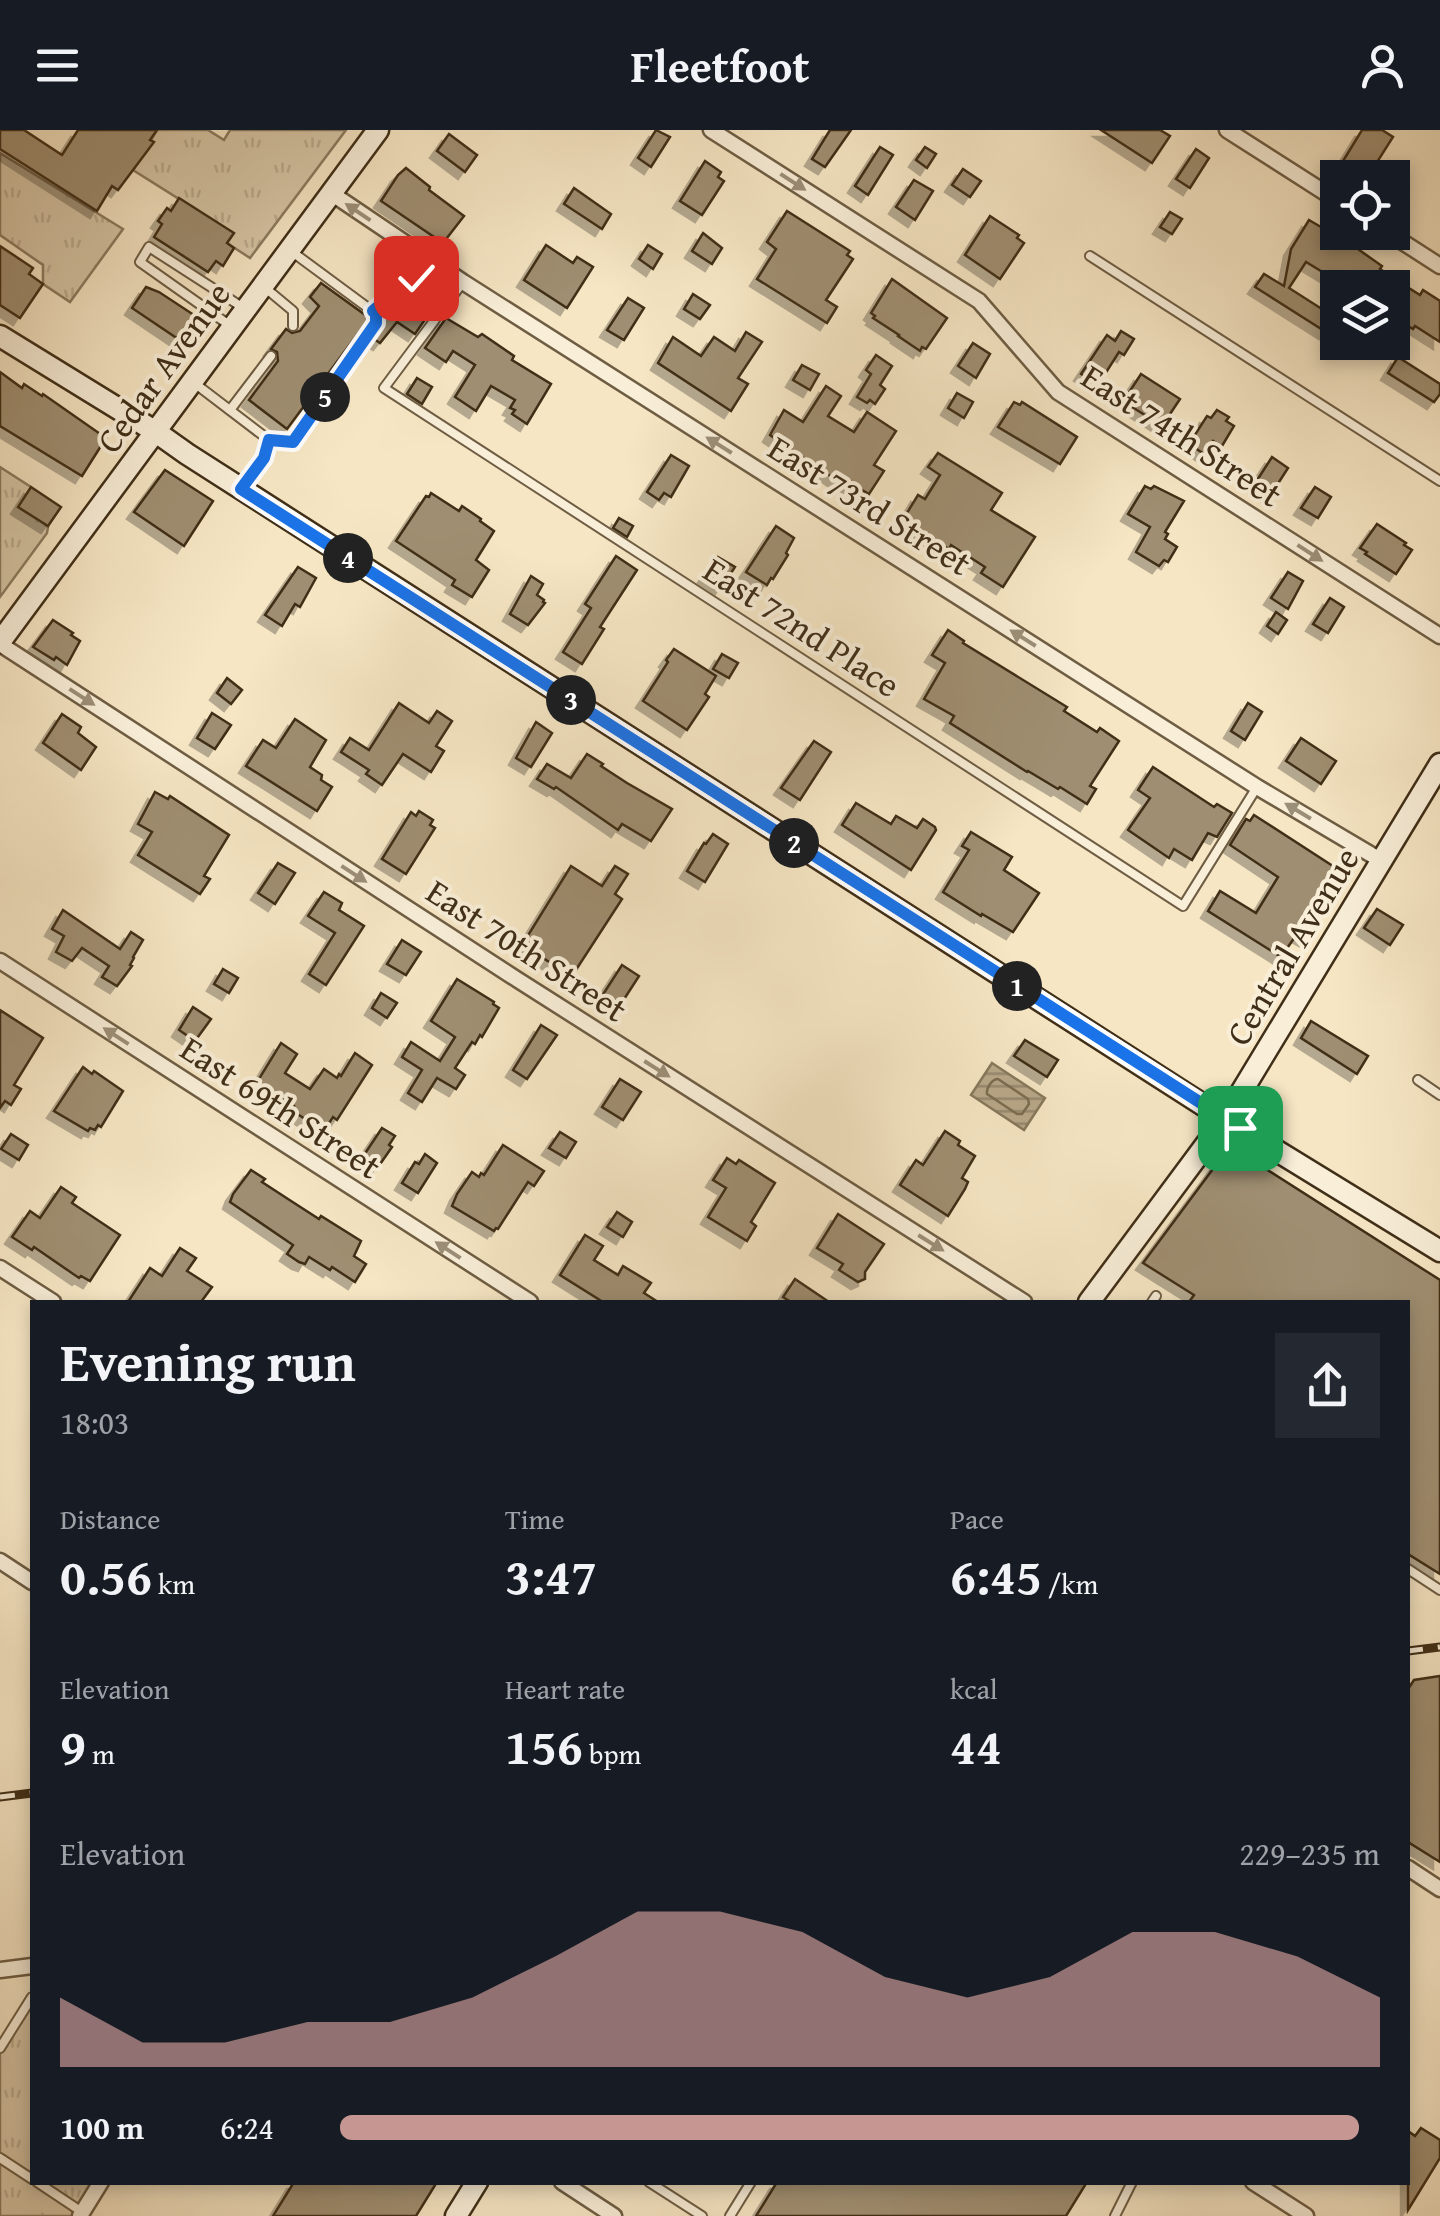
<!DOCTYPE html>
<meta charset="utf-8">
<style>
:root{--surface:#171b24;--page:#242831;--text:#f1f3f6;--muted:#9ea1a6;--accent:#c59692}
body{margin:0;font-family:"Gentium Book Plus",serif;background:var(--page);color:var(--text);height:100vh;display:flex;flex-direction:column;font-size:38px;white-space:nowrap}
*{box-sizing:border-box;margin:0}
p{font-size:32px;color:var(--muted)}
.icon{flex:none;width:55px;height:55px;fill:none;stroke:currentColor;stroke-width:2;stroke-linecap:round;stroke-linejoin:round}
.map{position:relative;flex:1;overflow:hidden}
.details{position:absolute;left:30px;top:1170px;width:1380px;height:885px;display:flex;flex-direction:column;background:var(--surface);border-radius:0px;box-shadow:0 5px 15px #0003}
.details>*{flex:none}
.tools{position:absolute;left:1320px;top:30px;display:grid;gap:20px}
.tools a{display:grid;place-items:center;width:90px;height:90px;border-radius:0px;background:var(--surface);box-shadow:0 5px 15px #0003;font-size:50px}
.pin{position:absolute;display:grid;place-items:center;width:85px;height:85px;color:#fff;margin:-42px;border-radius:20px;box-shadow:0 5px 15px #0006}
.km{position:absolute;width:50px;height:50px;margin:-25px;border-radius:50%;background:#222;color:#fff;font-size:28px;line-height:50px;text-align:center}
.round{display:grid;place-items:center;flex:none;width:105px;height:105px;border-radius:0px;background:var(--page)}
.head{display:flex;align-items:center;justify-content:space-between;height:170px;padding:0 30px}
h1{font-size:55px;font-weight:700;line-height:75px}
.figures{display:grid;grid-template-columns:repeat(3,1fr);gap:15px;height:170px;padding:10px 30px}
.figures div{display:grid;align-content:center}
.figures b{font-size:50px;font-weight:700}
.figures small{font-size:28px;font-weight:400}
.figures p{font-size:28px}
.chart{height:280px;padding:20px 30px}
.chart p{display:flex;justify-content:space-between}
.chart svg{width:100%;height:180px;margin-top:10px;fill:var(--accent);opacity:.7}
ul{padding:0 30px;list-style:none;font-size:32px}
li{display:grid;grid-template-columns:160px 120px 1fr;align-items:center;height:75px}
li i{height:25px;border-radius:12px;background:var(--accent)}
header{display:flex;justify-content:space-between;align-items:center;height:130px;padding:0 30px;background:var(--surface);font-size:45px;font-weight:700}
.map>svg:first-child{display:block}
</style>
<header><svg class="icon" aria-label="menu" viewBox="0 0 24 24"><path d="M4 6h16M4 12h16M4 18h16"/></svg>Fleetfoot<svg class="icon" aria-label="person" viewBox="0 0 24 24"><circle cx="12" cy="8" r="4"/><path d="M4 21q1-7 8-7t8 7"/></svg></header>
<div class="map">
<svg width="1440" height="2086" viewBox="0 0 1440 2086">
<defs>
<pattern id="grass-tufts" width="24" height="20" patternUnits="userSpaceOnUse" patternTransform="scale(2.5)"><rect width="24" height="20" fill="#d7c7a7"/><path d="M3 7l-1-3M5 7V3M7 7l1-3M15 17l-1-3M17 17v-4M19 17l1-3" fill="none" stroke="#baab8f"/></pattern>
<pattern id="water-rules" width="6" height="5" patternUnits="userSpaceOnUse" patternTransform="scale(2.5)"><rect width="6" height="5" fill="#b8a88a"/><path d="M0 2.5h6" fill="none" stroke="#978970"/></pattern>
<filter id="shadow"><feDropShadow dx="-7" dy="7" stdDeviation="0" flood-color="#0004"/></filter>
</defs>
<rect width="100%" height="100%" fill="#f6e6c4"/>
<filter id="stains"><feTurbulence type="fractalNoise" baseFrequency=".002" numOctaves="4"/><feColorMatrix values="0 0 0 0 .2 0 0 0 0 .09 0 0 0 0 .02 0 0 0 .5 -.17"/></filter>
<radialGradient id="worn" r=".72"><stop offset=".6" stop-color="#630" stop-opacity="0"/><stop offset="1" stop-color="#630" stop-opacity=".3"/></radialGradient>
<g fill="url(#grass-tufts)" stroke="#8c7b60" stroke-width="2.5">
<path d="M157,0H208L224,10L230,0H346L250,128L227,113L233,103L133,40Z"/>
<path d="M0,23L123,99L70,172L43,154V135L0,105Z"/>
<path d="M0,337L31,357L41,391L48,397L47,403L0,467Z"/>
<path d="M32,1867V2052L101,2053L80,2086H0V1918Z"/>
</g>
<path fill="url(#water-rules)" stroke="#88785c" stroke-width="2.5" d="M992,933L1045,968L1024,1000L971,965Z"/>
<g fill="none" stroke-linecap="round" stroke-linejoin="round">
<path stroke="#7c6c51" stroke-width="2.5" d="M998,949L1028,969L1029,974L1022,984H1017L987,964C986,958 992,949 998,949Z"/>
</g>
<g fill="#9f8e71" stroke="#402f18" stroke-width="2.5" filter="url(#shadow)">
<path d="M0,0H24L62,25L78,0H157L150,10L154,12L118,60L112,56L97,81L0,19Z"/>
<path d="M656,0L670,7L651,37L638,28Z"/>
<path d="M830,0H851L825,37L812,29Z"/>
<path d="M1101,0H1160L1170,6L1152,33Z"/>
<path d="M1362,0H1382L1393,7L1367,48H1360L1350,41L1352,37L1343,31Z"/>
<path d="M449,4L477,25L465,42L437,21Z"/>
<path d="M880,17L893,25L868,65L855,56Z"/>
<path d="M925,17L936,24L927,38L916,30Z"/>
<path d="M1196,19L1209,28L1190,58L1176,49Z"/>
<path d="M705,31L721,42L718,47L724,51L702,85L680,71Z"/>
<path d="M406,38L430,57L429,60L464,86L443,113L381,71L398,45Z"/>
<path d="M963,39L981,51L970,67L952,55Z"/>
<path d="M914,50L933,61L915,90L896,77Z"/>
<path d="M574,58L611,84L602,99L564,74Z"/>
<path d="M179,68L234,103L227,113L234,118L223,136L216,131L208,142L154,107L162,94L158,91L167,78L171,81Z"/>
<path d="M787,81L850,121L847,125L853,129L826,170L837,177L827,193L757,149L776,119L767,112Z"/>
<path d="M1170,82L1182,89L1172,104L1160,97Z"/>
<path d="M990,86L1019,105L1017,108L1024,113L1000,149L965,125Z"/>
<path d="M1309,90L1355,117L1382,136L1380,139L1393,148L1420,165L1423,160L1440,171V212L1415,196L1413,199L1392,186V158H1354L1336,146L1334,149L1306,132L1289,158L1336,188L1326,202L1255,157L1264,144L1284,156L1291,119Z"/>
<path d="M703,103L722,118L712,134L692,121Z"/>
<path d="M546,115L573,133L577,127L593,137L567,178L524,150Z"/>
<path d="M648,115L662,124L653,139L639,129Z"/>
<path d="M0,116L33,138L29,144L43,154L20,188L0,175Z"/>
<path d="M892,149L947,188L926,219L922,217L920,221L898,206L899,205L873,188L875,186L871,183Z"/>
<path d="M321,153L368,187V190L287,299L249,270L278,231L277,222L271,219L286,199L292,203L300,201L319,176L310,167Z"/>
<path d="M146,157L159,162L197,187L181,211L132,178Z"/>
<path d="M420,159L437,172L415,204L397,192L380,213L374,209L382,197L383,189L397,171L406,177Z"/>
<path d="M693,164L710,175L700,189L684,179Z"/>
<path d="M628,168L644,178L624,210L607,200Z"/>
<path d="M446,188L478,207L482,204L514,226L512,230L551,254L527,294L512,284L515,280L510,278L515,270L491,256L476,281L455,267L475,235L453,221L446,232L425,218Z"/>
<path d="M1121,201L1134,209L1124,225L1119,222L1098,255L1081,244L1107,205L1115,211Z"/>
<path d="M746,202L762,212L738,248L748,254L731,281L658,233L673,207L701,226L714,207L735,221Z"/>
<path d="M973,213L990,224L976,248L958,236Z"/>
<path d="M876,225L892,236L880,255L885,259L875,274L870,270L867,273L857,267L871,244L866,240Z"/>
<path d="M1398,227L1440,254V264L1434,272L1388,243Z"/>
<path d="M802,235L819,244L810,260L793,250Z"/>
<path d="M0,242L22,258L24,254L42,266L43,264L106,308L82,346L0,296Z"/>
<path d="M1141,244L1180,269L1162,296L1129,275L1132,271L1126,267Z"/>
<path d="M417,248L432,257L422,274L407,264Z"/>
<path d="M826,256L841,266L828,286L854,302L867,282L896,301L874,335L884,341L869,364L859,358L858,361L841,350L839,352L770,305L784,280L803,292Z"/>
<path d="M957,263L973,272L964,288L948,278Z"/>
<path d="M1014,272L1020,275L1022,272L1077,307L1060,334L998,297Z"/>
<path d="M1217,280L1229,287L1226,291L1234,296L1222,316L1213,311L1204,324L1189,314L1207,286L1211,288Z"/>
<path d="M938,323L1002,363L991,380L1035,407L1003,457L981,443L985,437L951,415L949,419L902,391L918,365L925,369L940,345L928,337Z"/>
<path d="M671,325L689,336L671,367L664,363L659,370L647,362Z"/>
<path d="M1272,327L1288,338L1270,366L1254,355Z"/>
<path d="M165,340L213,371L184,416L134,382Z"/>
<path d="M1145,356L1151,359L1154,356L1184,371L1165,402L1168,404L1165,409L1177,417L1168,432L1164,430L1159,436L1136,422L1150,397L1128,384Z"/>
<path d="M31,357L61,377L48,396L18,377Z"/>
<path d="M1315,357L1331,367L1318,388L1301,378Z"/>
<path d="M431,363L459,381L462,376L481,389L480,391L494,401L476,430L489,440L472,467L452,455L455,450L396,411L426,366L429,367Z"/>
<path d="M619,388L633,396L627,407L613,398Z"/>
<path d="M1377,394L1406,413L1404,415L1412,420L1396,444L1365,424L1367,422L1360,418Z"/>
<path d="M776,396L794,408L786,423L788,425L773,449L771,448L767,455L746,442Z"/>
<path d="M616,426L637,440L600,497L604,499L582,534L563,522L591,478L585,474Z"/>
<path d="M718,427L735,437L722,457L705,446Z"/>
<path d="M298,437L316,448L300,477L295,474L282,496L265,485Z"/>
<path d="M1288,442L1303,451L1288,479L1271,468Z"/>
<path d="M531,446L543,454L537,465L544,470L543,472L545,473L528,495L510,484Z"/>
<path d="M1330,468L1344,477L1328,503L1313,494Z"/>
<path d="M1276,482L1287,490L1278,504L1267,496Z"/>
<path d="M53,490L73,503L71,505L80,511L67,535L56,527L54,530L33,517Z"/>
<path d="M948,500L964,511L963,513L1067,577L1064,581L1097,602L1100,598L1119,611L1090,656L1096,659L1087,674L1060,657L1058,659L1028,641L1027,642L950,593L954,586L924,569L945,533L932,525Z"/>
<path d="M674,519L716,546L705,564L709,567L687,600L643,571L668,532L666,530Z"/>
<path d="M722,524L738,533L729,548L713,539Z"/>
<path d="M227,548L242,560L231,574L217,563Z"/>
<path d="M399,573L429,593L437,581L452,591L436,616L444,621L431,642L403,624L382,655L366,644L369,640L341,622L350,608L369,620Z"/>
<path d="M1248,573L1262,582L1245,610L1231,601Z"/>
<path d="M212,583L231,595L215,619L197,608Z"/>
<path d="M62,584L81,597L78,603L96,617L81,640L43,613Z"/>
<path d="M295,589L326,610L310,637L322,645L321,650L332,657L317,681L246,636L263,610L276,618Z"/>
<path d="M536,592L552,603L531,637L516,628Z"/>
<path d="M1301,608L1336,631L1321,654L1286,631Z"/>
<path d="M814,611L831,622L800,670L781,658Z"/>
<path d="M587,624L603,634L601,636L627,653L672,679L651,711L622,694L618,700L556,657L554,659L537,649L547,634L571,648Z"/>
<path d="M1153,637L1214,677L1217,674L1232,683L1217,707L1208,703L1192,730L1174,719L1169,728L1128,700L1150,668L1138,660Z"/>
<path d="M155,662L168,669L170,666L229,705L204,746L210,749L200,764L138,725L152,702L138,694Z"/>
<path d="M856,673L891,694L896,686L917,698L923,689L935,697L936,700L911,740L842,695Z"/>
<path d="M419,681L433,690L430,695L435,698L406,744L382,729L411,682L416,686Z"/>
<path d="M1254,685L1339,740L1341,750L1306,809L1297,804L1281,827L1208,781L1220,761L1256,783L1278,747L1230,715L1246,689L1250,691Z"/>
<path d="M971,702L1012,727L1004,740L1039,763L1013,802L982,784L981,786L943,762L969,720L962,716Z"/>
<path d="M713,704L728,714L705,752L687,741L704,713L706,714Z"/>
<path d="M278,733L295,743L275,774L258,763Z"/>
<path d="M571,736L602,756L615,736L628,744L615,764L622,769L572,846L522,815Z"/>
<path d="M324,762L342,773L339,780L364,796L326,855L309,844L335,803L308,786Z"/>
<path d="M1377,779L1403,795L1390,815L1364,798Z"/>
<path d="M63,780L120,819L131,802L143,810L133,827L134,828L130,835L132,836L117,856L102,847L109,836L82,818L72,831L56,822L64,806L52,799Z"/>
<path d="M402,810L421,822L406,845L387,834Z"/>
<path d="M622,835L639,846L619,877L602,866Z"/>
<path d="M223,839L238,848L229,863L214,854Z"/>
<path d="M457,849L494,872L493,874L499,878L482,907L480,905L475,914L472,912L455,938L465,945L456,959L437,948L422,972L408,963L422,940L402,927L411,912L440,931L455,907L431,891Z"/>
<path d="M381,863L397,873L387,888L372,878Z"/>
<path d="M193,877L211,889L195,911L179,900Z"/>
<path d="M0,880L43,908L14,955L21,959L11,975L5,971L0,978Z"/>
<path d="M1311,891L1368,926L1357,944L1301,908Z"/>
<path d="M541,895L557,905L527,949L513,940Z"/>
<path d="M1025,910L1058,930L1047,947L1014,926Z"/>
<path d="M281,913L297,924L285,943L310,959L324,939L337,948L339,944L341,946L355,923L372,935L337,990L333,987L324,1001L291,980L294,976L257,952Z"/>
<path d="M83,937L92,944L94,941L123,961L101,997L98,995L95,1000L90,998L88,1001L54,981Z"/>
<path d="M620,949L641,962L623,990L602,977Z"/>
<path d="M382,998L395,1006L389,1015L392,1017L376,1040L362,1030V1028Z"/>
<path d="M945,1001L960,1011L958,1015L975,1026L962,1048L968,1052L965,1059L948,1086L900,1055L916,1030L923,1035Z"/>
<path d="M560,1002L576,1012L566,1028L549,1018Z"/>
<path d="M11,1004L28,1015L19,1030L1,1019Z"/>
<path d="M503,1015L544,1041L534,1056L528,1052L498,1099L496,1098L494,1101L452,1076L457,1064L472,1042L479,1047L481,1043L484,1045Z"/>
<path d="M1230,1016L1440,1150V1444L1408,1424V1172H1189L1194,1165L1143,1133Z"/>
<path d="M425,1024L437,1033L418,1063L402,1053L415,1032L419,1034Z"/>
<path d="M727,1028L736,1034L739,1030L775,1053L751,1092L756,1096L747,1111L708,1087L726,1058L713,1050Z"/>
<path d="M251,1040L265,1049L262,1052L288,1069L319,1089L321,1086L361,1111L354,1126L366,1134L355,1152L332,1137L330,1140L309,1127L305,1134L299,1132L287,1124L293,1115L230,1072L233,1064Z"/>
<path d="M61,1057L76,1067L72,1073L120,1105L90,1151L81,1146L79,1148L34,1117L32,1120L12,1107L30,1081L40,1088Z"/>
<path d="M617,1082L632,1092L623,1107L607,1097Z"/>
<path d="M838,1084L884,1114L865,1142V1149L858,1152L839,1140L843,1134L817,1118Z"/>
<path d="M585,1105L603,1116L594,1130L618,1145L623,1136L651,1153L644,1163L658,1172H603L560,1145Z"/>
<path d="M180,1118L196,1128L187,1141L212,1157L201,1172H128L150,1138L162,1146Z"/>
<path d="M795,1149L829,1172H791L783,1167Z"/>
<path d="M1440,1546V1732L1408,1712V1559L1414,1550Z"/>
<path d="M1421,1998L1440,2010V2028L1408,2080V2001L1415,2006Z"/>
<path d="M294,2052H437L416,2086H273Z"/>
<path d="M777,2052H1087L1066,2086H756Z"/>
</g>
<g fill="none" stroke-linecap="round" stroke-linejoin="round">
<defs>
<g id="lane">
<path d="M1090,126L1440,351"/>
<path d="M463,152L384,258L1183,776L1257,657"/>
<path d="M263,156L293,181V196"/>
<path d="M373,181C391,162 413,150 430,130"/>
<path d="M232,197L140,132L149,117L242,177"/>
<path d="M193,252L269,310L293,312L376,193L375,183L291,121"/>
<path d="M230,280L271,226"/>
<path d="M243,356L264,329L269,310"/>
<path d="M1418,950L1440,965"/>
<path d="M1152,1172L1156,1166"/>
<path d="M1408,1439L1440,1460"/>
<path d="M0,1918L32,1867"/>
<path d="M0,2028L32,2049"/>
<path d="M37,2052L82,2082"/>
<path d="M649,2052L702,2086"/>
<path d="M730,2086L751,2052"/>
<path d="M1115,2086L1132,2052"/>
</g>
<g id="street">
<path d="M711,0L979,171L1058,262L1440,506"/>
<path d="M1227,0L1338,71"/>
<path d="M331,63L463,152L1257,657L1382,731"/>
<path d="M1387,102L1440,136"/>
<path d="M0,514L518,850L1024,1172"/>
<path d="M0,831L530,1172"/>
<path d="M0,1138L53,1172"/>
<path d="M0,1431L32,1452"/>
<path d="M1408,1738L1440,1759"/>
<path d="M0,1840L32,1836"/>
<path d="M562,2052L614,2086"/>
<path d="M1253,2052L1306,2086"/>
<path d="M80,2086L101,2052"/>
</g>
<g id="secondary">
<path d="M0,206L156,302L187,324L1225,989L1440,1121"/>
<path d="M0,512L378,0"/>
<path d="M1089,1172L1225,989L1440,634"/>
<path d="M456,2086L477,2052"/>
</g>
</defs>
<use href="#lane" stroke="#6e5d43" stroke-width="12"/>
<use href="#street" stroke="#6e5d43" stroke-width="19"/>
<use href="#secondary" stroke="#402f18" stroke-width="25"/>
<use href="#lane" stroke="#f9efd9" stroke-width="8"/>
<use href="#street" stroke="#f9efd9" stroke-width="14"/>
<use href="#secondary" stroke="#f9efd9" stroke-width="20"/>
<defs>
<g id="rail">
<path d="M1408,1521L1440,1517"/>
<path d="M0,1667L32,1663"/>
</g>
</defs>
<use href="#rail" stroke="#402f18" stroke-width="9"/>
<use href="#rail" stroke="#f9efd9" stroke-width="5" stroke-dasharray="15" stroke-linecap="butt"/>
</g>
<defs><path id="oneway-solid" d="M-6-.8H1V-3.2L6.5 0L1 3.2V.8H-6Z" transform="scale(2.5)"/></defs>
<g fill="#9c8f78">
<use href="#oneway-solid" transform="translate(793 52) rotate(33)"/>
<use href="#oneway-solid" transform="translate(358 82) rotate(-146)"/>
<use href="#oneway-solid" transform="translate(719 315) rotate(-148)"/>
<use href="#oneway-solid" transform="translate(1310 423) rotate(33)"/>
<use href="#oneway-solid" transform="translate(1023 508) rotate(-148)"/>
<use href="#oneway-solid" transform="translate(82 567) rotate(33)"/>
<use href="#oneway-solid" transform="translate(1298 681) rotate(-149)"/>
<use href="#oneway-solid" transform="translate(354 744) rotate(33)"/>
<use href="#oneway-solid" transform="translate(116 906) rotate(-147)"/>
<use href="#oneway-solid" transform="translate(657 939) rotate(32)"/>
<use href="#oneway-solid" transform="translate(931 1113) rotate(32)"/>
<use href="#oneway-solid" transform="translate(448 1120) rotate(-147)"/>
</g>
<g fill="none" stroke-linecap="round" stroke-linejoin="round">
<defs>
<path id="route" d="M416,148L403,155L373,181L376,183V193L293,312L269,310L264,328L241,359L1240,998"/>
</defs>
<use href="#route" stroke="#fff" stroke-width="20"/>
<use href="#route" stroke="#1a73e8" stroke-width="12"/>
</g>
<g text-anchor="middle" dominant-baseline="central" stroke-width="8" stroke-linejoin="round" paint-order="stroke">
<g font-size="35" fill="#402f18" stroke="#f9efd9">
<text transform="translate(163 237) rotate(-54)">Cedar Avenue</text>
<text transform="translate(1182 305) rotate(33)">East 74th Street</text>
<text transform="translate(870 375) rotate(32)">East 73rd Street</text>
<text transform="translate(802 497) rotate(33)">East 72nd Place</text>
<text transform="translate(1292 816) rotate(-59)">Central Avenue</text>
<text transform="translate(527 820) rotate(33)">East 70th Street</text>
<text transform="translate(281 977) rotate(33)">East 69th Street</text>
</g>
</g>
<rect width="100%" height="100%" filter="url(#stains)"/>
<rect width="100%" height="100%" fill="url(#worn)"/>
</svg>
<div class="tools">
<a><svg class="icon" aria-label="locate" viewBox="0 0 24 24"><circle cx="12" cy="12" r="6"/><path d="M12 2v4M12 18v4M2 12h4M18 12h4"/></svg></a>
<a><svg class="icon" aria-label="layers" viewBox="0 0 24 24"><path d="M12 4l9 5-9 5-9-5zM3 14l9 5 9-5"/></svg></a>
</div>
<div class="pin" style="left:1240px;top:998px;background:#1e9e55"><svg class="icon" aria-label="arrive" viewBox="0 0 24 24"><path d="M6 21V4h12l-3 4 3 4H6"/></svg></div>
<div class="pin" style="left:416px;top:148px;background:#d93025"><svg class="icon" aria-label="check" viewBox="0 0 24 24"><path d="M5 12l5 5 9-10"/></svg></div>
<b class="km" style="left:1017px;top:856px">1</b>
<b class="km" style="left:794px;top:713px">2</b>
<b class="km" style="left:571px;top:570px">3</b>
<b class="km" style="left:348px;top:428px">4</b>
<b class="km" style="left:325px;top:267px">5</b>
<section class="details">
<div class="head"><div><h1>Evening run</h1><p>18:03</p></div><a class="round"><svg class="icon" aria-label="share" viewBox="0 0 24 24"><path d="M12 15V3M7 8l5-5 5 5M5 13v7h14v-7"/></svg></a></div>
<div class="figures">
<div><p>Distance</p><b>0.56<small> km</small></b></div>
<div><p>Time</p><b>3:47</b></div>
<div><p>Pace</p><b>6:45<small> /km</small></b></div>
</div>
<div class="figures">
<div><p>Elevation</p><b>9<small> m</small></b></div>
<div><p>Heart rate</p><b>156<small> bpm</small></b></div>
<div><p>kcal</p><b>44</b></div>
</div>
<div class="chart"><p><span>Elevation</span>229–235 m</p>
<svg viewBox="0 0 160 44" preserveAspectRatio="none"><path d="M0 44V27L10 38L20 38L30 33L40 33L50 27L60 17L70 6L80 6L90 11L100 22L110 27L120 22L130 11L140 11L150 17L160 27V44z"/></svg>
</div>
<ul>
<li><b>100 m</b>6:24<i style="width:98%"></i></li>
</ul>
</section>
</div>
